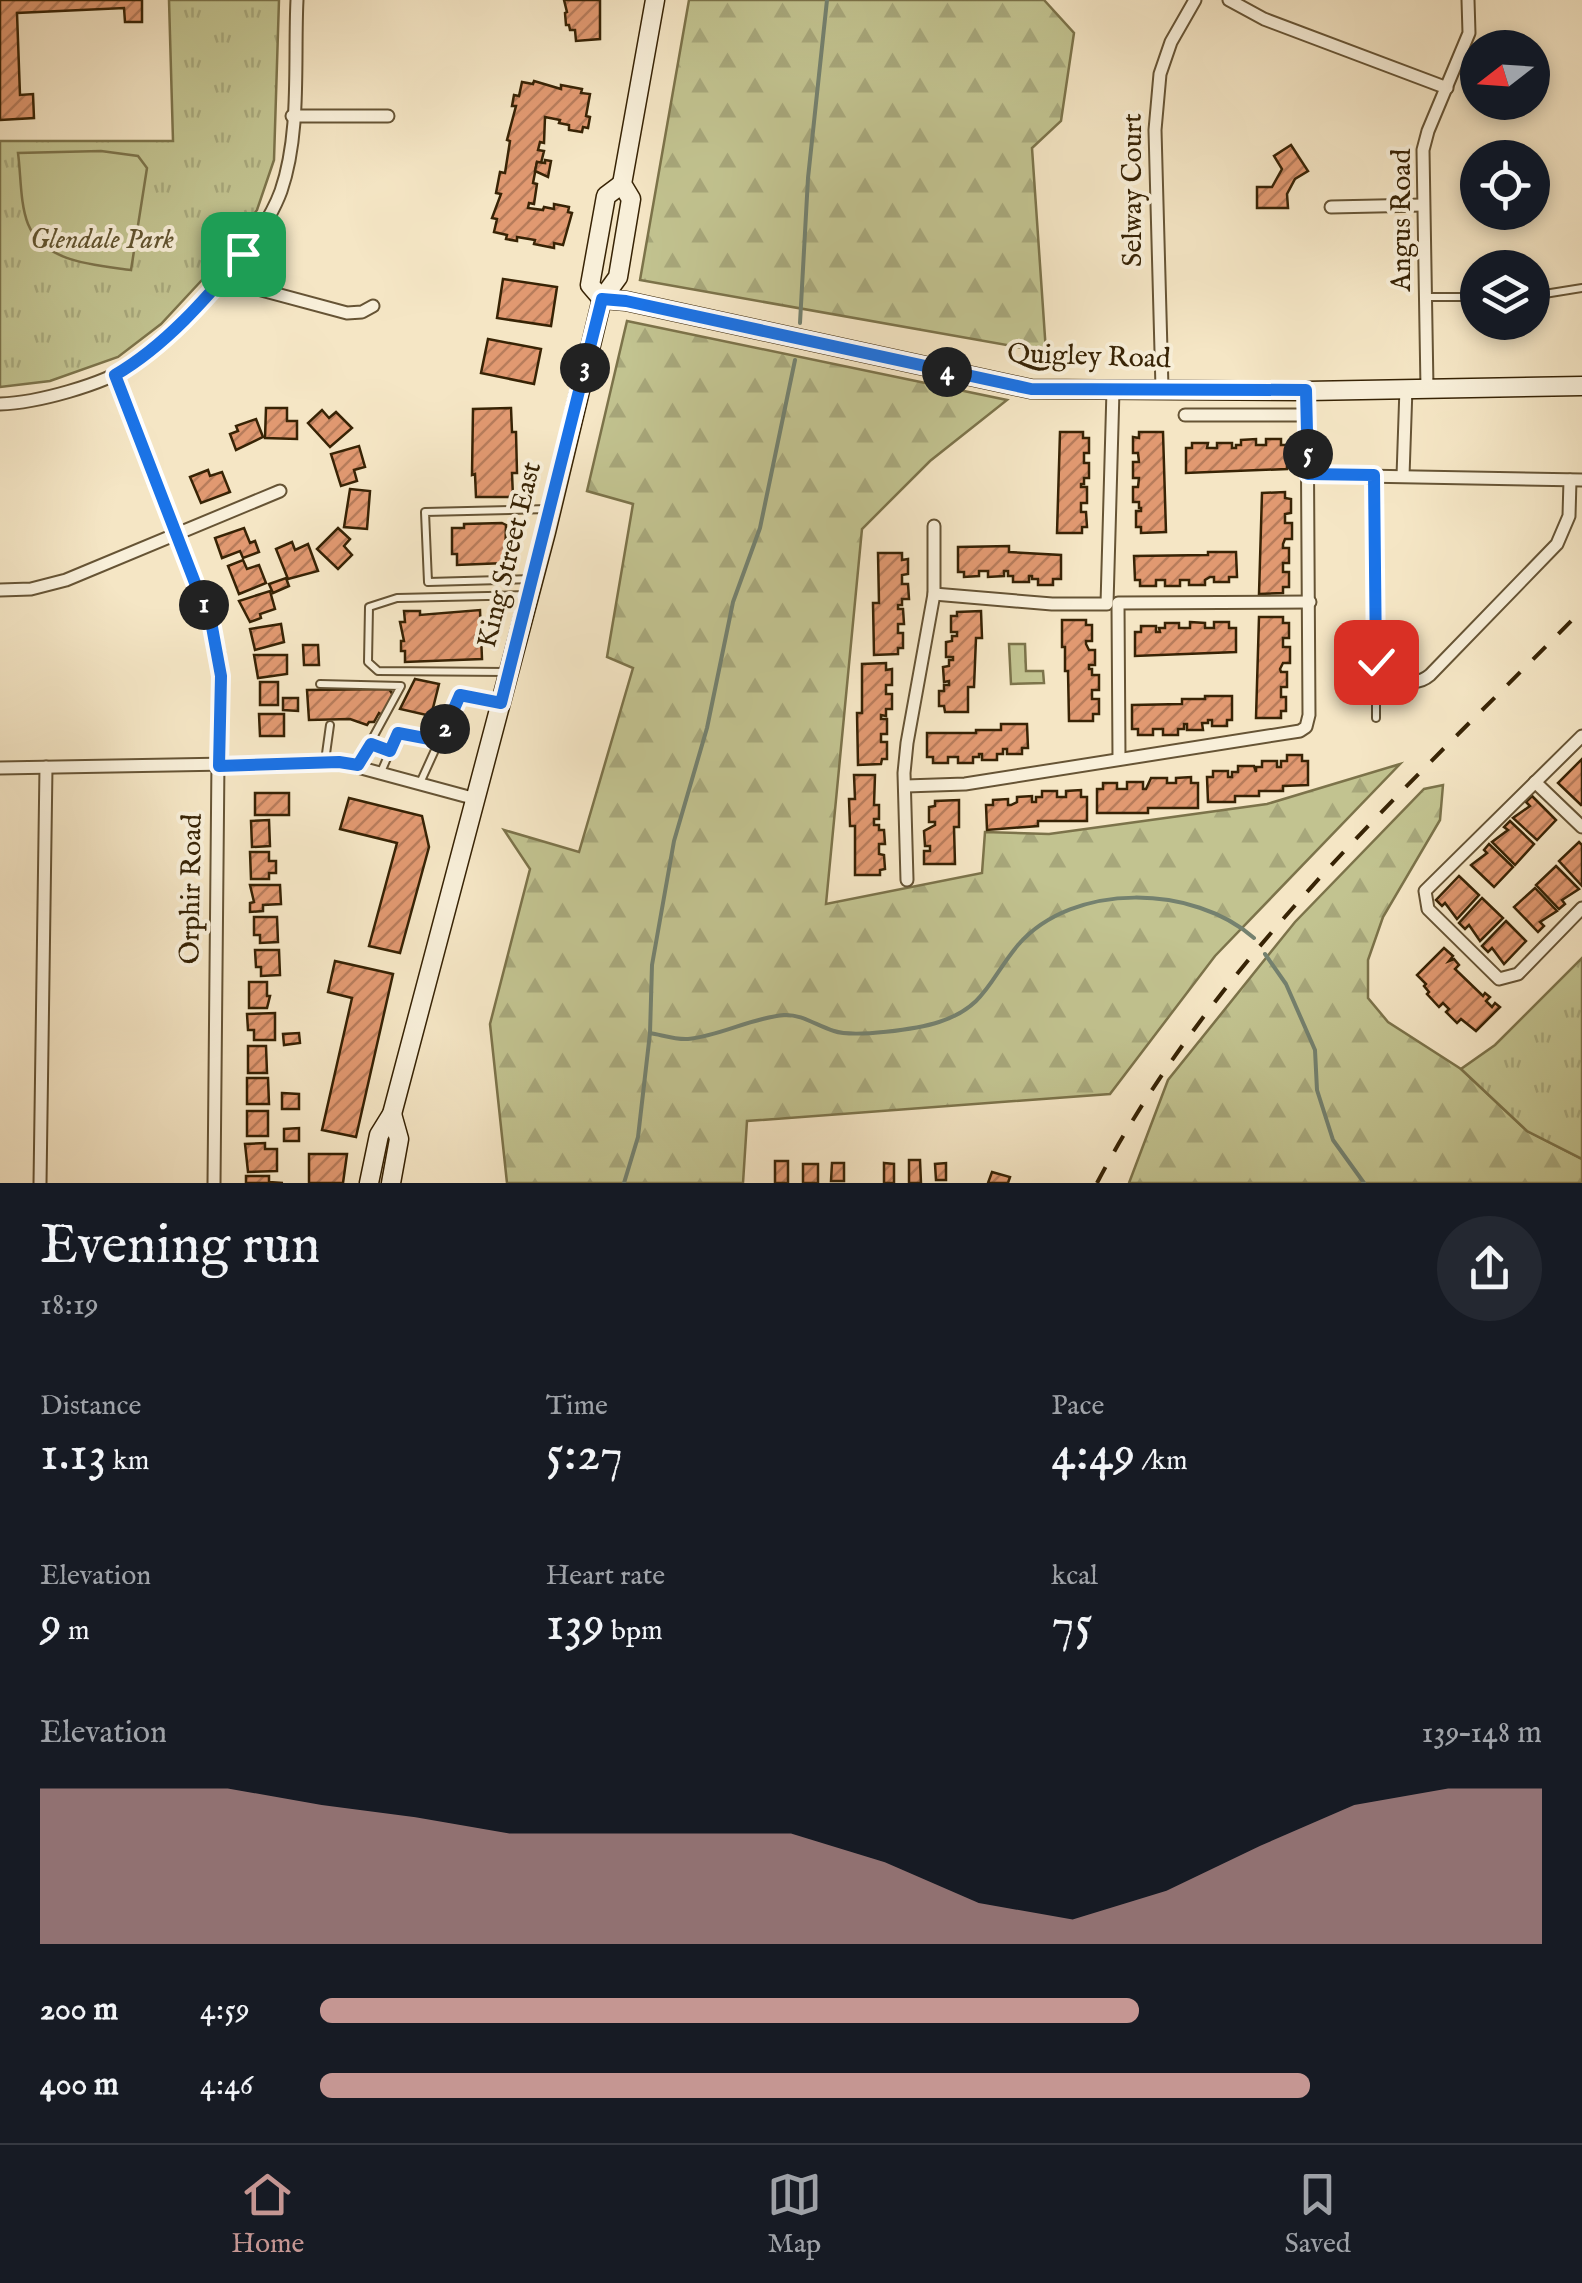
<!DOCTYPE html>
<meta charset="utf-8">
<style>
:root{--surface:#171b24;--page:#242831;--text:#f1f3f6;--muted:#9ea1a6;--line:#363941;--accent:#c59692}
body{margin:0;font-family:"IM FELL English",serif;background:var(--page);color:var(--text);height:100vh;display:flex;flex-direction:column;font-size:38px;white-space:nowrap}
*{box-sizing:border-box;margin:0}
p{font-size:32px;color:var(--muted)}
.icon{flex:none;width:55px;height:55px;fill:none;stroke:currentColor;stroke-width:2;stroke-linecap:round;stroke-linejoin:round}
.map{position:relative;height:1183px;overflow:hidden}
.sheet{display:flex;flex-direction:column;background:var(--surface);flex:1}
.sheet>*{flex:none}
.needle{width:65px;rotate:253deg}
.fabs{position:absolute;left:1460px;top:30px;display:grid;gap:20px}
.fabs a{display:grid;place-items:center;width:90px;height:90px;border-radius:50%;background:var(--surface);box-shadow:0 5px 15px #0003;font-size:50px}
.pin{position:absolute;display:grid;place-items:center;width:85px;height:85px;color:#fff;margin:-42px;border-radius:20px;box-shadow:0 5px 15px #0006}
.km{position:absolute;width:50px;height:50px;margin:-25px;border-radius:50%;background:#222;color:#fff;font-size:28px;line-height:50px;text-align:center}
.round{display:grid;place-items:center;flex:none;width:105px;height:105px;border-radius:52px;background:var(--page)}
.headline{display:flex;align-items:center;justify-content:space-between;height:170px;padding:0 40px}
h1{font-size:55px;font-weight:600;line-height:75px}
.stats{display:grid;grid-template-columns:repeat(3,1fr);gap:15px;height:170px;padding:10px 40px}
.stats div{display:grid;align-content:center}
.stats b{font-size:50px;font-weight:600}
.stats small{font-size:28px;font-weight:400}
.stats p{font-size:28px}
.chart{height:280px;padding:20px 40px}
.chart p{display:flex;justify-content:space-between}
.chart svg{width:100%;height:180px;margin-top:10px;fill:var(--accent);opacity:.7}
ul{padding:0 40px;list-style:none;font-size:32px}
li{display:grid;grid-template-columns:160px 120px 1fr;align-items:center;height:75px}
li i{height:25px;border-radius:12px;background:var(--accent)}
.tabs{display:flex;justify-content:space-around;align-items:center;height:140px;border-top:2px solid var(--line);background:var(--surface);font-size:28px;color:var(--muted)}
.tabs a{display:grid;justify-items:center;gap:5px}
.tabs .active{color:var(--accent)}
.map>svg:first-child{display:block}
</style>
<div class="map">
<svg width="1582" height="1183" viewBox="0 0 1582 1183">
<defs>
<pattern id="forest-firs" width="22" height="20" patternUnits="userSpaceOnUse" patternTransform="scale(2.5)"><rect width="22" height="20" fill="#c2c390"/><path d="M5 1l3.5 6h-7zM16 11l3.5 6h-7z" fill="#a7a77b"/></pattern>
<pattern id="park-tufts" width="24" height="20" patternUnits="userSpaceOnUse" patternTransform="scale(2.5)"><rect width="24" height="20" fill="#c2c390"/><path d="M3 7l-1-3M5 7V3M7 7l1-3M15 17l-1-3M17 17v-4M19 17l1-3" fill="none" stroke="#a7a77b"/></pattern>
<pattern id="building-hatch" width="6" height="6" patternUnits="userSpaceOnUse" patternTransform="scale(2.5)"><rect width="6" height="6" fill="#e19971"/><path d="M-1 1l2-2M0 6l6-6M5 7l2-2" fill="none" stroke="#b77c5b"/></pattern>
</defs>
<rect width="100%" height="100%" fill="#f5e6c5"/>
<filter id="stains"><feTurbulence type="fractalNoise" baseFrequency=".002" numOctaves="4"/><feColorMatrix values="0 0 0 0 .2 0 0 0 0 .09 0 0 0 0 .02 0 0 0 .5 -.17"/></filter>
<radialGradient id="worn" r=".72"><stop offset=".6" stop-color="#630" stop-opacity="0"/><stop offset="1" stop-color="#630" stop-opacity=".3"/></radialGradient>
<g fill="url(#forest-firs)" stroke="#7c734a" stroke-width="2.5">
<path d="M689,0H1044L1074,33L1061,121L1032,148L1046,352L640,280Z"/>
<path d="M627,321L1007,400L930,461L862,529L826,904L982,873L985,832L1049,834L1267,804L1400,764L1215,956L1110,1094L747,1121L743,1183H507L490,1024L530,869L504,830L579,852L633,668L607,657L633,504L587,491Z"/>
<path d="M1443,785L1440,820L1383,917L1368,960V998L1388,1022L1461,1069L1527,1131L1582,1159V1183H1129L1168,1080L1295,922L1424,789Z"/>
</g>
<g fill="url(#park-tufts)" stroke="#7c734a" stroke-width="2.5">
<path d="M169,0H279L274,160L257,210L214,267L161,324L118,357L50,381L0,387V141H173Z"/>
<path d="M1009,644H1025L1026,671H1043L1044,683L1011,684Z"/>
<path d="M1582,958V1159L1527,1131L1461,1069L1495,1045Z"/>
</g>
<path fill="#c2c390" stroke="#7c734a" stroke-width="2.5" d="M101,151L138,156L147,168L131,270C96,265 44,263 28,224C20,204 21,175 18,153Z"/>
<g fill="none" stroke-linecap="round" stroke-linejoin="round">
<g stroke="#74816f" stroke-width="4">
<path d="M800,323L808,178L827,0"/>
<path d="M1265,954L1286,984L1315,1050L1317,1090L1333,1140L1364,1183"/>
<path d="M650,1033C662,1035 676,1040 688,1039C720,1036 751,1018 784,1015C802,1014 817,1026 834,1031C854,1038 918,1029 939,1022C986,1007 990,978 1018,945C1074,881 1194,885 1254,938"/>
<path d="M624,1183L638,1137L650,1033L652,965L674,841L707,728L733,602L760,528L795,360"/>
</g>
</g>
<g fill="url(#building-hatch)" stroke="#372305" stroke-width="2.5">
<path d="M0,0H142V22H125L124,8L17,13L20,95L33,94L34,118L0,120Z"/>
<path d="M564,0H600V39L576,41L575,30H570L569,25H566L565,13L567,12Z"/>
<path d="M534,81L561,89V85L582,89L581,93L590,94L586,116L590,117L588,128L583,127L582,132L569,130V125L559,123L560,120L545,117L544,143L540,142L538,150L544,151L541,163L537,162L533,183L537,184L534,204L529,203L528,208L543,210L544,207L554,209V204L569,207L568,212L572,213L563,245L554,243V248L534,244L535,240L517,237V241L506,239L507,235L494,232L497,219L492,218L501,194L496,193L500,172L505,173L510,141L507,140L516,106H512L514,95L519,96L522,82L533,84Z"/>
<path d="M1291,145L1308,171L1295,179L1287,194L1288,208H1257V187H1272L1282,169L1274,156Z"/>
<path d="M545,160L551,161L548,177L535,171L537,162L545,163Z"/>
<path d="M503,279L557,287L551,326L497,318Z"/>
<path d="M488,339L541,349L534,384L481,373Z"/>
<path d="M266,408H287V421H297V439L265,438Z"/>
<path d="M511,408L512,432H516L517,473H512L513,497H476L475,474L472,475L473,409Z"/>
<path d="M322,410L329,418L336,412L352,428L330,447L308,423Z"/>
<path d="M256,419L263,437L236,450L230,434L238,431L236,426Z"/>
<path d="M1060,432H1083V438H1089V453H1084V463H1089V478H1084V484H1081V487H1087V503H1081V512H1086L1087,527H1082V533H1057Z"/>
<path d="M1139,432H1163L1166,532L1141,533V527H1136V511H1141V508H1139V502H1133V487H1138L1139,478H1133V462H1139L1138,453H1133V437L1139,438Z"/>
<path d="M1256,439V445H1266V439H1281V445H1287V469L1186,473V448H1192V443H1208L1207,448H1217V443H1232V448H1236V445H1241V440Z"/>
<path d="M359,446L365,467L354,470L357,481L341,486L331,454Z"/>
<path d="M208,470L210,476L222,472L230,492L201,503L190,477Z"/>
<path d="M350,489L370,491L367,529L344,527Z"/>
<path d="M1285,492V498L1291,499V513L1285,514V523H1292V539H1285L1283,544V548H1289V563H1283V572H1289V587H1283V593L1259,594L1262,493Z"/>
<path d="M502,523L506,525L505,563L457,565V554H452V528H464V524Z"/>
<path d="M244,528L250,543L255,541L259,552L243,558L240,551L222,558L215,538Z"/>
<path d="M338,528L350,539L344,546L352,555L338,569L317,549Z"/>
<path d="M292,542L295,550L308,544L318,571L288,579L276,549Z"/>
<path d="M1009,546V552L1061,555V579H1053V585H1038V579H1032V576H1029V582H1013V576H1008V571H1004V576L988,577V571H979V576L964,577V572H958V547Z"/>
<path d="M1208,552H1236L1237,577H1229V582H1214V577H1210L1205,580V585H1189V580H1180V586H1165V580H1156V586H1140V580H1135L1134,556L1208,555Z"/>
<path d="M878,553H902V560L908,559V574L902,575V584H908L909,599H902V605H898V609H903L904,624H898V633H903V648H898V654L874,655L873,603H879Z"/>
<path d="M243,560L247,569L259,565L266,583L239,594L228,566Z"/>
<path d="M286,578L289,586L273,593L269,584Z"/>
<path d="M270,591L275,609L260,614L261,618L250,622L239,601Z"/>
<path d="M480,610L482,659L405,662V651H401V641H404L400,622H405L404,611H420V615Z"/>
<path d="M981,611L982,638H976L974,687H968V712H945L944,706H939V691H944V685H949V681L944,682L943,667L949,666V660H953V657H946V642L952,641V636H957V632H951V616H957V612Z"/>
<path d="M1259,617H1283V623H1289V638H1283V647H1290V663H1283L1280,669L1281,672H1287V687H1281V697H1286V711H1281V718H1256Z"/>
<path d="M1062,620H1086V625H1092V641H1086V644L1089,650H1095V665H1089V669H1092V675H1099V690H1092V699H1099V714H1093V721H1069L1068,671H1065V647H1062Z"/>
<path d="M1190,622L1205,623V628H1214V622H1229V628H1236V652L1135,656V632H1141V626H1156V632H1160L1159,628H1165V623H1179V628H1190Z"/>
<path d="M281,624L284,642L255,650L250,629Z"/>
<path d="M303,645H318L319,665H304Z"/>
<path d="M254,655H287V674L258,678Z"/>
<path d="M886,663V670L892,669V685H886V694H892V709H886V716L881,715V719H887V734H881V742H887V759H882L881,764L858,765L857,713H862V664Z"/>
<path d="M415,679L439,684L431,716L400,709Z"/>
<rect x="260" y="682" width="18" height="23"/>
<path d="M389,689L393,695L382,715L379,713L374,722H369L367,725L350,719L309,720L307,690Z"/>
<path d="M1205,696H1232V720H1227V726H1212V720H1208V723H1202L1203,730H1187V724H1184V729H1178V735H1163V729H1153V735H1138V729H1132V705L1182,704V699H1205Z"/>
<path d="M283,698H298V711L283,710Z"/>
<path d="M259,714H284V736H260Z"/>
<path d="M1001,724H1027L1028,748H1022V754H1007V749H1003V754H997V760H982V754H979V757H973V763H958V757H948V763H933V757H927V733H976V730H1001Z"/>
<path d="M1287,755H1302V761H1308V785L1283,786V791H1259V796H1235V802H1208L1207,777H1213V771H1228V777H1232V772H1238V766H1254L1256,772V767H1262V761H1277V767H1281V761H1287Z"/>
<path d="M1582,759V804L1581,805L1558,783Z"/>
<path d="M854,775H875L874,805H879V819H874V825H879V830H884L885,844H879V854L884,855L885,869L880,870V875H855V826H850L849,799H855Z"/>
<path d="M1191,777V783H1198V808H1148V813H1097V789H1103V783H1117V789H1127V782H1143V789H1146L1151,778H1167V783H1176V778Z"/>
<path d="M1081,790V797H1087V821H1038V826L987,830L986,805H993V800L1008,799V805H1011L1017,802V797L1032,796V802H1036V797H1042V791H1057V797H1066V791Z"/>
<rect x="255" y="793" width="34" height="22"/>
<path d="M1532,796L1556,820L1537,840L1513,818L1530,806L1526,802Z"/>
<path d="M349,798L422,816L429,847L400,953L369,946L397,843L340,829Z"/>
<path d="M959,800V827H954L955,864H924V851H930V846H925L924,831L935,825V822H929V807L935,806V801Z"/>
<path d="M269,820L270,846L252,847L251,821Z"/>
<path d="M1510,821L1534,844L1515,865L1492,842L1508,830L1504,827Z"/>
<path d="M1579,842L1582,845V886L1559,861Z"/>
<path d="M1489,844L1513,867L1494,887L1471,865L1487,853L1484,850Z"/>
<path d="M250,852H269V861H276V873H269V879H251Z"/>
<path d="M1556,866L1579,889L1562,900L1565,904L1559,909L1536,885Z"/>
<path d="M1459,876L1479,895L1457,919L1445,903L1442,906L1436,900Z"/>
<path d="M250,885H280L281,904L263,905V911L250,912V903L254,902Z"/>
<path d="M1535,888L1557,911L1540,922L1544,926L1538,932L1514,907Z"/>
<path d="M1482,898L1503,918L1480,941L1469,925L1465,929L1459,923Z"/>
<path d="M254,917H277L278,942L260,943V935H254Z"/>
<path d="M1506,921L1526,941L1504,964L1492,948L1488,952L1482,946Z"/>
<path d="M1444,948L1453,956L1449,961L1454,959L1459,965L1455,969L1483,996L1485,993L1490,997L1486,1001L1492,1007L1495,1003L1500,1007L1476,1031L1461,1019L1457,1023L1446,1012L1449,1009L1443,1003L1439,1007L1427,994L1429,992L1424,986L1426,984L1417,975Z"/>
<path d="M255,950H279L280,975L261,976V967H256Z"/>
<path d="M335,961L393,974L356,1137L322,1130L352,998L328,992Z"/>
<path d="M249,982H267V996H270L267,1008H249Z"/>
<path d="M275,1013V1040H254V1030H248L247,1014Z"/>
<path d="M299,1033L300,1043L284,1045L283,1034Z"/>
<path d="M248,1046H266L267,1073H248Z"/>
<path d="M247,1078H268L269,1104H247Z"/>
<path d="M282,1093L299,1094V1109H282Z"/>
<rect x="247" y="1111" width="21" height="25"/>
<path d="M299,1128V1141H284V1129Z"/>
<path d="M265,1143V1149H277V1171L248,1172L245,1144Z"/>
<path d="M309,1154H347L343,1183H309Z"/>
<path d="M909,1160H920L921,1183H909Z"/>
<rect x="775" y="1161" width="13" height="22"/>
<path d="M832,1163H844V1181H831Z"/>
<path d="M884,1163L894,1164V1183H884Z"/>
<path d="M946,1163V1180H936L935,1164Z"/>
<rect x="803" y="1164" width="15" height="19"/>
<path d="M992,1172L1010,1177L1008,1183H988Z"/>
<path d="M246,1176H269V1182L283,1183H246Z"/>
</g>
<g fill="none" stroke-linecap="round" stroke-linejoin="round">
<defs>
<g id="lane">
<path d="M1532,296L1582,288"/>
<path d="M1426,297H1478"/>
<path d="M532,579L428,582L425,512L549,509"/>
<path d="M1376,664V718"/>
<path d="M507,672L378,671L368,662L369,607L397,598L528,595"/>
<path d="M320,684L401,686L358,765"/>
<path d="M371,743L390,751"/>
<path d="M325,761L330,725"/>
<path d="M381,772L398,733L440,741"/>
<path d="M420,783L460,695L499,703"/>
</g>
<g id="street">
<path d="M1229,0L1264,19L1447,88"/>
<path d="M292,116H388"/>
<path d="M1331,207L1423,205"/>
<path d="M226,275L243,285L347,313L362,312L373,306"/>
<path d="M115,375L213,627L219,654L214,1183"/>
<path d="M1162,388L1155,130L1160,74L1171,42L1195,0"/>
<path d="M1427,388L1423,150L1428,131L1469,33L1468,0"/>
<path d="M0,404C36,403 102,385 132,365C180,333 261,246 281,191C301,133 294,61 297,0"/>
<path d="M1185,415H1308"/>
<path d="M1308,475L1582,480"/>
<path d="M1374,475L1376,663C1394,674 1411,691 1430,675L1557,544L1569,516L1570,480"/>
<path d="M1403,476L1406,388"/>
<path d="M0,590L31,589L66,580L280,491"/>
<path d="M934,594L1052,604H1107L1113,390"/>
<path d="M1582,736L1425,891L1428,909L1499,979L1518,974L1582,908"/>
<path d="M1119,759L1118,603L1310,602"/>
<path d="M0,768L339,762L476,799"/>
<path d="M1535,782L1582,827"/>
<path d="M906,786L965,784L1300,731L1306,727L1309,715L1307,391"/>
<path d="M907,880L904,773L907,743L934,594V526"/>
<path d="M40,1183L46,767"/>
</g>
<g id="secondary">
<path d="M602,299L626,301L1031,389L1307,391L1582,386"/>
<path d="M602,299L590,285L606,196L622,184"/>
<path d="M369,1183L379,1135L392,1114L546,532L602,299L618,277L631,199L622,184L655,0"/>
<path d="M391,1183L399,1139L392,1114"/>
</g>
</defs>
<use href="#lane" stroke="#665435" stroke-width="10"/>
<use href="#street" stroke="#665435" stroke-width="15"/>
<use href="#secondary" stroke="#372305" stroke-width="21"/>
<use href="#lane" stroke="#f8efd9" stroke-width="6"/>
<use href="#street" stroke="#f8efd9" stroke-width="11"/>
<use href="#secondary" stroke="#f8efd9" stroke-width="18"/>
<path stroke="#372305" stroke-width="4" stroke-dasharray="18 18" stroke-linecap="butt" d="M1097,1183C1213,962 1409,786 1582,610"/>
</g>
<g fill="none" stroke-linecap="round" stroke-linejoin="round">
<defs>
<path id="route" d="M243,254C207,298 165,346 115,375L212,627L221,676L219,766L339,762L358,765L371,744L390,751L398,733L440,741L460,695L501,703L602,299L626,301L1031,389L1306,390L1308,474L1374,475L1376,662"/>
</defs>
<use href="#route" stroke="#fff" stroke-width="20"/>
<use href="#route" stroke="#1a73e8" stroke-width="12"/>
</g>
<g text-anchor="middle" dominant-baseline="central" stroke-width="8" stroke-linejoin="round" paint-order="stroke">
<g font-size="28" fill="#372305" stroke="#f8efd9">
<text transform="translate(1133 190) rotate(-90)">Selway Court</text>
<text transform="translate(1402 220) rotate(-90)">Angus Road</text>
<text transform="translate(1089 357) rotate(2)">Quigley Road</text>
<text transform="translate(510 555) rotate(-76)">King Street East</text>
<text transform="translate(192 889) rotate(-89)">Orphir Road</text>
</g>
<g font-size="28" font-style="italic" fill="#61532f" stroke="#f8efd9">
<text x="102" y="240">Glendale Park</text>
</g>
</g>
<rect width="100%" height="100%" filter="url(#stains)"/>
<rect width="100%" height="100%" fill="url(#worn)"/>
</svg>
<div class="fabs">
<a><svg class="needle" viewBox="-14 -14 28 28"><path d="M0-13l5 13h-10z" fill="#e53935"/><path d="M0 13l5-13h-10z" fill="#9ea1a6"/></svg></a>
<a><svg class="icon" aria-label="locate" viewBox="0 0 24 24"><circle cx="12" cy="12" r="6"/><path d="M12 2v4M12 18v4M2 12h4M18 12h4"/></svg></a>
<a><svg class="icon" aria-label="layers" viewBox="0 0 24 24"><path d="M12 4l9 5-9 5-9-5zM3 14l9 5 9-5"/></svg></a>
</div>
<div class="pin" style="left:243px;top:254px;background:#1e9e55"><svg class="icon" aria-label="arrive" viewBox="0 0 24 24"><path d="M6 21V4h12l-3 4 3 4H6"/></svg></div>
<div class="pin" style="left:1376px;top:662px;background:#d93025"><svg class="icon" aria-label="check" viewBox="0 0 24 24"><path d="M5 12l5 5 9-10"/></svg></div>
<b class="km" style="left:204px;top:605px">1</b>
<b class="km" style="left:445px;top:729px">2</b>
<b class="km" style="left:585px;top:368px">3</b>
<b class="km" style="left:947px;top:372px">4</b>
<b class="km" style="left:1308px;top:454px">5</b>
</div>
<section class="sheet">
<div class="headline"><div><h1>Evening run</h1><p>18:19</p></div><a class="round"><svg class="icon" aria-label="share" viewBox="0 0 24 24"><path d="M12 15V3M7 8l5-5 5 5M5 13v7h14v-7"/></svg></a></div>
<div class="stats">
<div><p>Distance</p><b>1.13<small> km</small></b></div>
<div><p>Time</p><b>5:27</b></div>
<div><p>Pace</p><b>4:49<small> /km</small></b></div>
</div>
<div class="stats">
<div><p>Elevation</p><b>9<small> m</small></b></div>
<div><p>Heart rate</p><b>139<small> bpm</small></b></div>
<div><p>kcal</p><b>75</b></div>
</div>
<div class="chart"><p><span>Elevation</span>139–148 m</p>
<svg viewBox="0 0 160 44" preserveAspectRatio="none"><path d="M0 44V6L10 6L20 6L30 10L40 13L50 17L60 17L70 17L80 17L90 24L100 34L110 38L120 31L130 20L140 10L150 6L160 6V44z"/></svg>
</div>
<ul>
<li><b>200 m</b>4:59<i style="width:67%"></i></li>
<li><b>400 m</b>4:46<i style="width:81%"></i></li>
</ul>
</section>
<nav class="tabs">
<a class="active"><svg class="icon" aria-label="home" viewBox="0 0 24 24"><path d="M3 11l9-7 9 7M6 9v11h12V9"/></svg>Home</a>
<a><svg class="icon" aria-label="map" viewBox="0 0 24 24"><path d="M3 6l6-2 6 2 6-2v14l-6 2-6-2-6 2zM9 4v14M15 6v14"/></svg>Map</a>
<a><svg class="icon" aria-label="saved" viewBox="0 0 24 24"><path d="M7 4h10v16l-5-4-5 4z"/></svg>Saved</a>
</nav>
